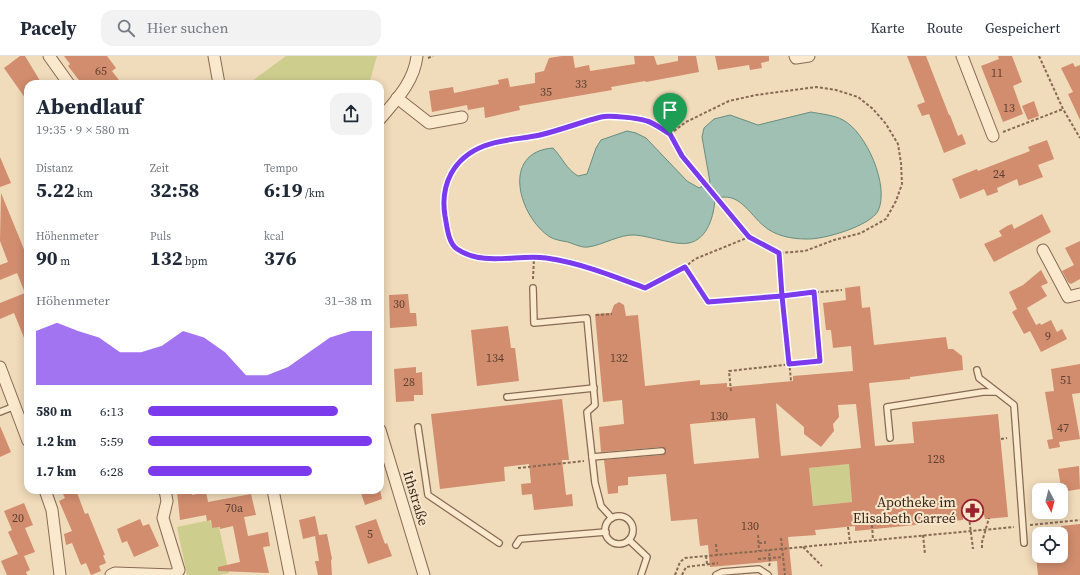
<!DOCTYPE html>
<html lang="de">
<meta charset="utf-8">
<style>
:root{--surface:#fff;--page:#f2f2f3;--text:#1f2937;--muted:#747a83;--line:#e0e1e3;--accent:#7c3aed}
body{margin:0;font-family:"Source Serif 4",serif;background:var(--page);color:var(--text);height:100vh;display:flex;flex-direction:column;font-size:15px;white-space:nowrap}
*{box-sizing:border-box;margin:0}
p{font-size:13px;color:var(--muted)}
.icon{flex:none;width:22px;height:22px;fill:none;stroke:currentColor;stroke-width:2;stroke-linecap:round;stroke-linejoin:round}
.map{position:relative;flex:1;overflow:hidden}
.sheet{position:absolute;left:24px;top:24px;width:360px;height:414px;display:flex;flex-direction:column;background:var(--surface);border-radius:12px;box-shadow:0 2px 10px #0003}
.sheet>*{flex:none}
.needle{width:26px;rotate:173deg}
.buttons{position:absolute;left:1032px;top:427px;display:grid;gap:8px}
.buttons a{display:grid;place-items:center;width:36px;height:36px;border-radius:8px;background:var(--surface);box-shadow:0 2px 10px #0003;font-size:20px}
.pin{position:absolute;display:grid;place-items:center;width:34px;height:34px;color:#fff;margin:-41px -17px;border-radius:50% 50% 50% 0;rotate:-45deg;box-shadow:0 0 4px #0007}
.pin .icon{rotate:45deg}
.round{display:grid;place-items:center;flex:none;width:42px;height:42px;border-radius:12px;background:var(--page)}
.overview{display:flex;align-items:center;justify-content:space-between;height:68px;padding:0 12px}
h1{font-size:22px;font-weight:700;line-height:30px}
.metrics{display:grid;grid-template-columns:repeat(3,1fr);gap:6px;height:68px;padding:4px 12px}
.metrics div{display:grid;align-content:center}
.metrics b{font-size:20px;font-weight:700}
.metrics small{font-size:11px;font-weight:400}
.metrics p{font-size:11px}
.chart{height:112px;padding:8px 12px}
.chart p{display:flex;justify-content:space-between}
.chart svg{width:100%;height:72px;margin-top:4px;fill:var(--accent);opacity:.7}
ul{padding:0 12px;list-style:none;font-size:13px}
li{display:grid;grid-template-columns:64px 48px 1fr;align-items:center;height:30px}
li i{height:10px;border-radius:5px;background:var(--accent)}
header{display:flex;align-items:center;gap:24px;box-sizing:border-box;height:56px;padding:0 20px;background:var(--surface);border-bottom:1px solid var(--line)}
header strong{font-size:19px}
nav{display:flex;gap:22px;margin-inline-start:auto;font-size:14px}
.search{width:280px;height:36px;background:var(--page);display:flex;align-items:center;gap:10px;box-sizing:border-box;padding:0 14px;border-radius:12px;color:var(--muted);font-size:15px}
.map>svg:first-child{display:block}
</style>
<header>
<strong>Pacely</strong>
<div class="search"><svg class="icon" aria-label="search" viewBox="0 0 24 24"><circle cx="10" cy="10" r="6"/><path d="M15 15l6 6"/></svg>Hier suchen</div>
<nav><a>Karte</a><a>Route</a><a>Gespeichert</a></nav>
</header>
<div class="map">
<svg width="1080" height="519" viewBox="0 0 1080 519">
<rect width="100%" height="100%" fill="#f0dbba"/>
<g fill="#cdce8e">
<path d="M286,0H377L369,28H248Z"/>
<path d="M849,408L852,446L813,450L809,412Z"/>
<path d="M210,464L212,472L219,471L229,517L219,519H187L177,471Z"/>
</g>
<path fill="#9fc0b3" stroke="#678e80" d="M811,56C821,58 834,59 843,64C866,76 890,130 878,155C870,170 823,184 806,183C792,183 775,180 764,170C749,158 739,134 715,143C714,159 708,183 689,187C676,190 650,180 635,179C620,178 603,189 588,191C582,192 574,188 568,186C563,185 555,184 550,181C519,161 500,96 553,92C562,101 566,113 578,120L587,118L596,92L601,84L627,75L636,77L646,82L687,125L699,132L710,126L702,81L704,72L714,63L730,59L758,69Z"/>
<g fill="#d18d6e" fill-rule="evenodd">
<path d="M20,0H25L42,28H28V46L4,12Z"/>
<path d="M64,0H107L116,12L112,15L122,28H82L68,10L70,8Z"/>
<path d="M562,0H573L575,12L589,9L590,15L635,8L634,0H654L657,9L678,5V0H696L699,16L646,26L645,25L611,31L612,34L519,50L520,54L485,62L484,51L468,54L467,49L432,56L429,35L453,31L454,37L499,28L498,24L508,22L510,31L535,27V17L544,15L549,2Z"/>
<path d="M715,0H769V5L761,7L762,12L750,14L749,9L718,14Z"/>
<path d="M907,0H926L949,59H950L958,80L962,78L966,88L944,97L929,58L922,60L917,49L925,46Z"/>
<path d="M998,0H1012L1022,26L1013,30L1023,58L1003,66L981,10L999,3Z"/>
<path d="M1073,7L1075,11L1080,9V64L1068,38L1073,36L1061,12Z"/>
<path d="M1034,45L1039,60L1028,64L1022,50Z"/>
<path d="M1047,84L1054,103L1038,109L1043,121L1019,130L1017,123L997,132L998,136L987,140L984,133L960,143L952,123L977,113L978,115L1030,95L1028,91Z"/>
<path d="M0,101L11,127L0,131Z"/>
<path d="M1,137L28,203L27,289L14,257L0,263V247L25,237L17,217L0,224V209L8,206L0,185Z"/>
<path d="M1042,158L1051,176L994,206L984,188L1002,180L999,175L1007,170L1012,168L1014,173Z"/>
<path d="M1080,185V223L1071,228L1068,226L1062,215L1074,209L1065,192Z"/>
<path d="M1041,214L1048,227L1041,230L1047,240L1027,252L1036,269L1040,267L1041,269L1051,264L1057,276L1062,273L1067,283L1041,296L1030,275L1024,278L1012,256L1017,253L1009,236L1023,229Z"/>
<path d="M860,230L862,252L870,251L874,289L946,281L948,293H953L962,300L963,314L910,321V323L869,327L875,390L914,387L912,366L998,358L1008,461L985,463L984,459L963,461V464L855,475V470L815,474L816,479L788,481L792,519H778L777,505L710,511L708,489L700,490L697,463L671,465L666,418L628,421V429L618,430V437L608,438L604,404L662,399L666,395L662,391L601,396L599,371L624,368L622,344L603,346L595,258L611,257L614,249L619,246L624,249L626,260L638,259L645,330L700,324V329L727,327V331L793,325V320L853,315L851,290L833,292L831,274H826L823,247L846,244L845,232ZM776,347L804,371V378L821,391L834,375L833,368L839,361L838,349L856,348L861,392L781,400ZM755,362L759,402L694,408L690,368ZM849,408L852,446L813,450L809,412Z"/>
<path d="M408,238L410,257H416L417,270L390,272L389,239Z"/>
<path d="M508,270L511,292H515L519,325L477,330L471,274Z"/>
<path d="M1080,308V337L1072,338L1080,383L1059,386L1060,391L1049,393L1047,384L1053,383L1045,336L1054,335L1051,313Z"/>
<path d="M416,311V317L422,316L423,339H414V345L396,346L394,313Z"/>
<path d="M562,343L569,404H562L566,439L572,438L573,450L534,454L532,438L522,439L521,428L531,427L529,408L504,411L505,425L440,433L431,358Z"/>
<path d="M0,370L11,396L0,401Z"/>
<path d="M1079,410L1080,433L1062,436L1058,413Z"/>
<path d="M61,434H76L85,458L88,457L105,499H103L106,507L99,510L101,515L91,519L86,507L81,509L72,487L66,489L64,478L72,475L59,445L65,442Z"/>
<path d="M191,434L192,439L206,436L208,446L251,438L256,459L244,461L248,480L268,476L270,490L263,491L269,517L218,515V511L240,506L233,470L220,473V471L212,472L211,464L207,465L206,459L180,464L177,436Z"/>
<path d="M360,434H380L382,443L365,449Z"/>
<path d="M24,447L33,469L25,472L35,496L24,500L30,514L26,516L27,519H7L1,505L18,498L8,476L12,474L4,455Z"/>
<path d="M315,460L319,479L327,478L332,503L331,504L332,519H318L315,505H319L315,480L303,483L299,464Z"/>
<path d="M140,463L143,470L149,468L159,490L134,501L127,485L122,487L117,473Z"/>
<path d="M376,463L385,488L387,487L392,500L368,508L355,470Z"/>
<path d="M1080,468V519H1038L1036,500H1061V470Z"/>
</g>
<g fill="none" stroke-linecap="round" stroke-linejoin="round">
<defs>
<g id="service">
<path d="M533,232L534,267L587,262L595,349L587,356L595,427L601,450L612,462"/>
<path d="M977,314L979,322L1014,349L1024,487"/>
<path d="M507,341L594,332"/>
<path d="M0,356L15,350"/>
<path d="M418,371L428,439L499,487"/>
<path d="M890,382L887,351L983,336H995"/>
<path d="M592,401L662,395"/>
<circle cx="619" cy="474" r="14"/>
<path d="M629,484L647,501L641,519"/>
<path d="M516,489L520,483L606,476"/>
<path d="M716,519L722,516L759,513L768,519"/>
</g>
<g id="minor">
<path d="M49,0L69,28"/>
<path d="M214,0L219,28"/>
<path d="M795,0L796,2L809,0"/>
<path d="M962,0L993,80"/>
<path d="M397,42L429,67L462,61"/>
<path d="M380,63C396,44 414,26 417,0"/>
<path d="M1043,194L1068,241L1080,238"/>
<path d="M0,311L28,385"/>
<path d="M380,374L424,519"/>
<path d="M45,434L52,454L60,519"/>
<path d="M273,434L290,519"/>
<path d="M111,519L115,517L174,519L179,514L163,462L167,445L165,434"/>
</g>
</defs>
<use href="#service" stroke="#876a54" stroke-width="8"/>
<use href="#minor" stroke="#876a54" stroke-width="13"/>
<g stroke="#876a54" stroke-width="2" stroke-dasharray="3 2" stroke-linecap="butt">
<path d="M1039,0L1063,53L1080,82"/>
<path d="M428,2L433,0"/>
<path d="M1003,76L1063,53"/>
<path d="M670,78L686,66L729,45L756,39L816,31L836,34L858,41L873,53L886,68L898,88L901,107L902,128L896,145L886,163L861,177L834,184L805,195L779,197L749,181L681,100L670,78L647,65L603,60L563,73L484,90L471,96L454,111L448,122L444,135L445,157L448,179L456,193L468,199L489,203L545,202L581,209L645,232L685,211L695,203L749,181"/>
<path d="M779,197L791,325"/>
<path d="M685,211L708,246L842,234"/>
<path d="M533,223L534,202"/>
<path d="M596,259L612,258"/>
<path d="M731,335L729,315L820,305L814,237"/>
<path d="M1001,383L1007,382"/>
<path d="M518,412L584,405"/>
<path d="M969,461L973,493"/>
<path d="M872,469L873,484"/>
<path d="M1030,469L1080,464"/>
<path d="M848,471L850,487"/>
<path d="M758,479L759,495"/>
<path d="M923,479L925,498"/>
<path d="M781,482L785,519"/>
<path d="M759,487H765V485"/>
<path d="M716,488L717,499"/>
<path d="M803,491L822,510"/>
<path d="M982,492V486L989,462"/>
<path d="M706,500L707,508"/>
<path d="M758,503L783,501"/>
<path d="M769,510L770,507L769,494"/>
<path d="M675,519L680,506L685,502L1014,471"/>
<path d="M682,519L686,511L718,507"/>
</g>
<use href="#service" stroke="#fbe9ce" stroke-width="5.5"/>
<use href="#minor" stroke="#fbe9ce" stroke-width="11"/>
</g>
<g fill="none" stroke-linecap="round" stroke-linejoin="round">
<defs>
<path id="route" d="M670,78C663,74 654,67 647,65C638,62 609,59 601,61C581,66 561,74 540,79C522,83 502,83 484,90C453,102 440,129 445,160C447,170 448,187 457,193C484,211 517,198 546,202C581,207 613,220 645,232L685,211L708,246L782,240L789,308L820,305L814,236L782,240L779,197L749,181L682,100L670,78"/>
</defs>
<use href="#route" stroke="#fff" stroke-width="8"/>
<use href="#route" stroke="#7c3aed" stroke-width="5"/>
</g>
<defs>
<symbol id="pharmacy-ring" viewBox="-11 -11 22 22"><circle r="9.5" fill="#f7e6ca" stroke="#9a212d" stroke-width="1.5"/><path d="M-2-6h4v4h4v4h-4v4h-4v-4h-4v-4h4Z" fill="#9a212d"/></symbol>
</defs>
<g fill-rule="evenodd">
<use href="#pharmacy-ring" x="960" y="442" width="25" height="25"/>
</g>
<g text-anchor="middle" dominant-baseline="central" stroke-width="4" stroke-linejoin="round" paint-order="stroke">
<g font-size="12" fill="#5d3f2f">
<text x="101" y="15">65</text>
<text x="997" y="17">11</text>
<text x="581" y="28">33</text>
<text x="546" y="36">35</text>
<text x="1009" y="52">13</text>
<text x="999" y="118">24</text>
<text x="399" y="248">30</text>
<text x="1048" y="280">9</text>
<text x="495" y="302">134</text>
<text x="619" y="302">132</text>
<text x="1066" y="324">51</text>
<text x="409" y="326">28</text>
<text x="719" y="360">130</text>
<text x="1063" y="372">47</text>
<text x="936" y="403">128</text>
<text x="234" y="452">70a</text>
<text x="18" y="462">20</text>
<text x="750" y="470">130</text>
<text x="370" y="478">5</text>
</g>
<g font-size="14" fill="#36251a" stroke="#f7e6ca">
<text transform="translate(416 442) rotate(73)">Ithstraße</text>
</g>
<g font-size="14" fill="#36251a" stroke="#f7e6ca" text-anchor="end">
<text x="956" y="446">Apotheke im<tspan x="956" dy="16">Elisabeth Carreé</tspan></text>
</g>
</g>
</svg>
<div class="buttons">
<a><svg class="needle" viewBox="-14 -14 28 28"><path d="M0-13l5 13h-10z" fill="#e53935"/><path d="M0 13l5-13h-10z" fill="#747a83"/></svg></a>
<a><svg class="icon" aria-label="locate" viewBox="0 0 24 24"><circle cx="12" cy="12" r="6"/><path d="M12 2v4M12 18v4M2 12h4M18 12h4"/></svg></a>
</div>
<div class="pin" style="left:670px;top:78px;background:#1e9e55"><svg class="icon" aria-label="arrive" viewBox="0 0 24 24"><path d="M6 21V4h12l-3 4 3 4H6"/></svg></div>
<section class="sheet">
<div class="overview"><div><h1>Abendlauf</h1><p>19:35 · 9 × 580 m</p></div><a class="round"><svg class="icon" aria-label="share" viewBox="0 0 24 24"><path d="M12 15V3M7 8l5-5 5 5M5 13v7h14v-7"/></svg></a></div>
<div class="metrics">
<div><p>Distanz</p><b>5.22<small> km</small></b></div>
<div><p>Zeit</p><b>32:58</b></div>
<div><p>Tempo</p><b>6:19<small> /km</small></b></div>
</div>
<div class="metrics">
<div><p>Höhenmeter</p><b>90<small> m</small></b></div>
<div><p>Puls</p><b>132<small> bpm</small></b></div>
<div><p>kcal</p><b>376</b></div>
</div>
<div class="chart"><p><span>Höhenmeter</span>31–38 m</p>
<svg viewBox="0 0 160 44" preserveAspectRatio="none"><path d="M0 44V11L10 6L20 11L30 15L40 24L50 24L60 20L70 11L80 15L90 24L100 38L110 38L120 33L130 24L140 15L150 11L160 11V44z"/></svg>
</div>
<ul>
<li><b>580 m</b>6:13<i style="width:85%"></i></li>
<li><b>1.2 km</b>5:59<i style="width:100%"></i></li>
<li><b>1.7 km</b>6:28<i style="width:73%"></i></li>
</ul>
</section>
</div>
